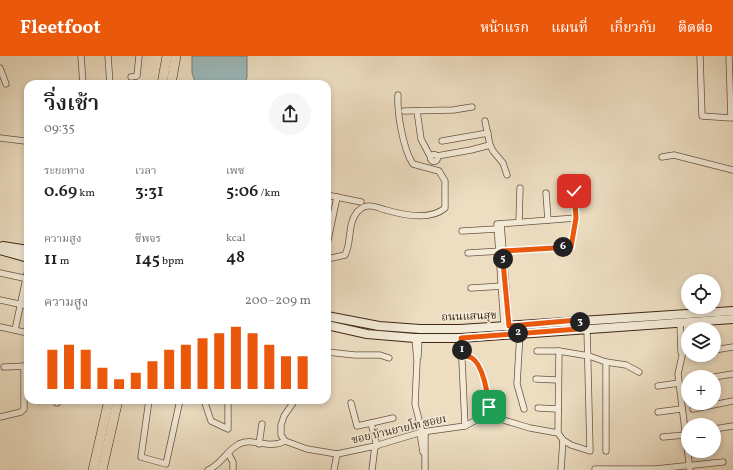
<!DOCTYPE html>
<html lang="th">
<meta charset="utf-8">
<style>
:root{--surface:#fff;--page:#f6f6f6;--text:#202124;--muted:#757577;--accent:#ea580c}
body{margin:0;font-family:Vollkorn,"Noto Serif Thai",serif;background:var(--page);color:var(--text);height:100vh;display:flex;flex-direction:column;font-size:15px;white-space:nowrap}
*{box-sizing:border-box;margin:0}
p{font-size:13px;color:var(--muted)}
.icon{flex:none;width:22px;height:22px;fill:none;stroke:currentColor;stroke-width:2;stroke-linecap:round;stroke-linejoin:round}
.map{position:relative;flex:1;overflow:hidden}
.panel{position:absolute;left:24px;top:24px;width:307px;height:324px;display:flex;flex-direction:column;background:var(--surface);border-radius:12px;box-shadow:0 2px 6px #0003}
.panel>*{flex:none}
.buttons{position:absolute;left:681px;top:218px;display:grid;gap:8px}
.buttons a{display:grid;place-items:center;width:40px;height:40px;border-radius:50%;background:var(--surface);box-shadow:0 2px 6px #0003;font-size:20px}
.pin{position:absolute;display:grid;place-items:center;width:34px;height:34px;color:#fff;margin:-17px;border-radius:8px;box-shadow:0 2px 6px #0006}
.km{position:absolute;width:20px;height:20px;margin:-10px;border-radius:50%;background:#222;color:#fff;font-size:11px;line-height:20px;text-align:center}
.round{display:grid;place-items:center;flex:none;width:42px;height:42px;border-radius:21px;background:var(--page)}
.headline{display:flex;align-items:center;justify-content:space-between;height:68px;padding:0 20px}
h1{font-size:22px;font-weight:600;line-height:30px}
.metrics{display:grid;grid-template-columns:repeat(3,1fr);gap:6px;height:68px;padding:4px 20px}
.metrics div{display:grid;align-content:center}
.metrics b{font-size:17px;font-weight:600}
.metrics small{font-size:11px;font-weight:400}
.metrics p{font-size:11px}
.chart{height:112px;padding:8px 20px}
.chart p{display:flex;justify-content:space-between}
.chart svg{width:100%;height:72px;margin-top:4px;stroke:var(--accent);stroke-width:6}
header{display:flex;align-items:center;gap:24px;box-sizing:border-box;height:56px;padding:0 20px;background:var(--accent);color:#fff}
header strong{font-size:19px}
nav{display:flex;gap:22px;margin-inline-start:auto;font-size:14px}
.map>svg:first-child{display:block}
</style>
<header>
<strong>Fleetfoot</strong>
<nav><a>หน้าแรก</a><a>แผนที่</a><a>เกี่ยวกับ</a><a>ติดต่อ</a></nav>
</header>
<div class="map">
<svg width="733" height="414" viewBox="0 0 733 414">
<rect width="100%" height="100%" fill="#eddec2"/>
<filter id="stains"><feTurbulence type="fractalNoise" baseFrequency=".005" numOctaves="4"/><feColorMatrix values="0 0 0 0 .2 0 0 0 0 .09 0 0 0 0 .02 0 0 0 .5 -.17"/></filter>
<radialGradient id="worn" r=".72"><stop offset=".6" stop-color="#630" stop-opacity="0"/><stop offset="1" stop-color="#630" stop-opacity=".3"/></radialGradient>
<path fill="#9cbabc" stroke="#777f7a" d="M192,0H247V21L245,28H196L192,17Z"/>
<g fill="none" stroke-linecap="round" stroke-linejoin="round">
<defs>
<g id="minor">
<path d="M81,0L83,28"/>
<path d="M108,0L110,28"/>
<path d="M700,0L702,60L731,62L729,0"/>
<path d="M0,12L6,28"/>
<path d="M131,21L137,20L139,0"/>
<path d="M404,55L453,54L472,51"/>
<path d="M417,55L421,83L430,100"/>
<path d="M485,65L490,89"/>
<path d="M0,82L25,85"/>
<path d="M442,85L488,77"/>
<circle cx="434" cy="102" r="3.5"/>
<path d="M437,100L471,94L490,89L493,95L503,107L507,119"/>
<path d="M662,101L674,99L733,114"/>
<path d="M546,137L548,164"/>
<path d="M327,139L361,146"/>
<path d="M519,166L520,132"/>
<path d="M501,168L509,270"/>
<path d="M462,175L497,173"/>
<path d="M327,189L337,141"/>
<path d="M468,197L571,191L576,162L574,135"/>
<path d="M327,203L345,199C352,186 347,169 357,156C360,153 365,150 368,150C373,149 381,153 386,154C403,159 430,165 445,152V125L439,115L413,108C403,93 397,57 398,39"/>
<path d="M0,217L28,223"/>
<path d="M471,232L503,230"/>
<path d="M0,244L28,250"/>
<path d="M680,266L681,296"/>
<path d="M687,266L686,282L678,318L690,414"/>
<path d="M504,270L497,168L576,162"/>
<path d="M0,271L28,277"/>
<path d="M15,274L28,213"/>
<path d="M520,277L517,328L524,353"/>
<path d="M415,282L417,305L415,348L422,376"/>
<path d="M461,282L465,370"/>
<path d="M714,294L733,291"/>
<path d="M537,295H559L589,300L606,306L626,309L639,316"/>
<path d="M559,295L558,377L563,384L561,414"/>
<path d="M327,296L355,299H380L389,302"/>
<path d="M462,300C466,300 469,300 472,302C483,309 488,338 489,351"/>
<path d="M418,301L419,282"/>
<path d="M606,306V395"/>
<path d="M4,311L28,310"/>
<path d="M714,321L733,318"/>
<path d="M536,323L558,324"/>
<path d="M658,330L679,327"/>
<path d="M57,344V347"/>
<path d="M149,344L141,401L166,408L180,344"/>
<path d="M204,344L211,365L228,373V344"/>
<path d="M295,344L284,360L281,369V379L285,385L307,393L337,398L375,390L422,376L465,370L476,364L500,363L530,372L558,377"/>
<path d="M351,347L357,370L371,367"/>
<path d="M538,352L558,353"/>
<path d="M693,353L733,345"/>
<path d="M658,356L681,353"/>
<path d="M0,361L21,356L24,353V310"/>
<path d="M714,373L733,370"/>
<path d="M425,376V414"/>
<path d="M420,377L423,396"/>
<path d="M663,381L685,379"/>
<path d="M563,384L571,389L590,395L587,272"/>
<path d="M259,388L262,368"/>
<path d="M377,390L371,367L393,362"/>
<path d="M228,397L233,406V414"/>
<path d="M595,413H655L723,406"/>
<path d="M208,414C221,409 226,395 239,388C254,381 268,394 285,385"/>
<path d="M334,414L337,398"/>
<path d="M372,414L375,390"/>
</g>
<g id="secondary">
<path d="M3,190L28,194"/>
<path d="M0,194L28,202"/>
<path d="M327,260L379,270L420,273H460L733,255"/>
<path d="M327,269L367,278L415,282H461L733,263"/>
</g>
<g id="trunk">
<path d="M162,28L167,0"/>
<path d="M171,28L176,0"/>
<path d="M93,414L109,344"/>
<path d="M102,414L118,344"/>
</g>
</defs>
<use href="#minor" stroke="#6a5541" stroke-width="7"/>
<use href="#secondary" stroke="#3f2716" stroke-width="10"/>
<use href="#trunk" stroke="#3f2716" stroke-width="10"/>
<use href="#minor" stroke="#f3ead7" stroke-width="5.5"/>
<use href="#secondary" stroke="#f3ead7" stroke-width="8"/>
<use href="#trunk" stroke="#eddec2" stroke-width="9"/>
</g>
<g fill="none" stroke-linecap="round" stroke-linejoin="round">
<defs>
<path id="route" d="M489,351C488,338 483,309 472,302C469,300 466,300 462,300L461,282L578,273L581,270L578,264L509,270L502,195L571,191L576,162L574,135"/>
</defs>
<use href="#route" stroke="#fff" stroke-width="8"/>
<use href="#route" stroke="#ea580c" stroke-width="5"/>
</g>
<g text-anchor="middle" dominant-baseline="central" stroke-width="3" stroke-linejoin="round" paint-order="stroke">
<g font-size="11" fill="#3f2716" stroke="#f3ead7">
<text transform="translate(469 261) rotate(-2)">ถนนแสนสุข</text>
<text transform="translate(399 374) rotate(-13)">ซอย บ้านยายโท ซอย1</text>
</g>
</g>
<rect width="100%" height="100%" filter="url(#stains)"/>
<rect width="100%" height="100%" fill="url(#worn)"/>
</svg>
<div class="buttons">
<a><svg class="icon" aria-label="locate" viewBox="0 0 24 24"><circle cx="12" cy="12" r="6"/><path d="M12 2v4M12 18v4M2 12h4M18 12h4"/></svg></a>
<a><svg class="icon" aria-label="layers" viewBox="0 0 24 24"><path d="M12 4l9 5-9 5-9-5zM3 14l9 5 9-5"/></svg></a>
<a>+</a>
<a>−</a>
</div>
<div class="pin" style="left:489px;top:351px;background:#1e9e55"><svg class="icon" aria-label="arrive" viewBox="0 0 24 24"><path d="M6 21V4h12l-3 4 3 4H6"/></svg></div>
<div class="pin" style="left:574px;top:135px;background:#d93025"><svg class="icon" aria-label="check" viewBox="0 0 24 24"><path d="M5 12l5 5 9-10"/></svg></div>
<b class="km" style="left:462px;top:294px">1</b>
<b class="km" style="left:518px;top:277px">2</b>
<b class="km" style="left:580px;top:266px">3</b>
<b class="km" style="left:503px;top:203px">5</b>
<b class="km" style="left:563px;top:191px">6</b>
<section class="panel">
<div class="headline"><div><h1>วิ่งเช้า</h1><p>09:35</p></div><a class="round"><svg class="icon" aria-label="share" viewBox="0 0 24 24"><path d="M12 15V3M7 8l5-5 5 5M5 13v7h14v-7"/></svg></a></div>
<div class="metrics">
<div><p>ระยะทาง</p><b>0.69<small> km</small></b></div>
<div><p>เวลา</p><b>3:31</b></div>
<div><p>เพซ</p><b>5:06<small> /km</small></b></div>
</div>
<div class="metrics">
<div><p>ความสูง</p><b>11<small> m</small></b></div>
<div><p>ชีพจร</p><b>145<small> bpm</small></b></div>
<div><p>kcal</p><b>48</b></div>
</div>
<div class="chart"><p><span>ความสูง</span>200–209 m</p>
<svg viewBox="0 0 160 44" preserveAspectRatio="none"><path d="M5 44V20M15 44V17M25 44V20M35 44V31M45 44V38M55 44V34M65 44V27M75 44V20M85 44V17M95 44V13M105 44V10M115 44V6M125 44V10M135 44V17M145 44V24M155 44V24"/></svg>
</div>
</section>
</div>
